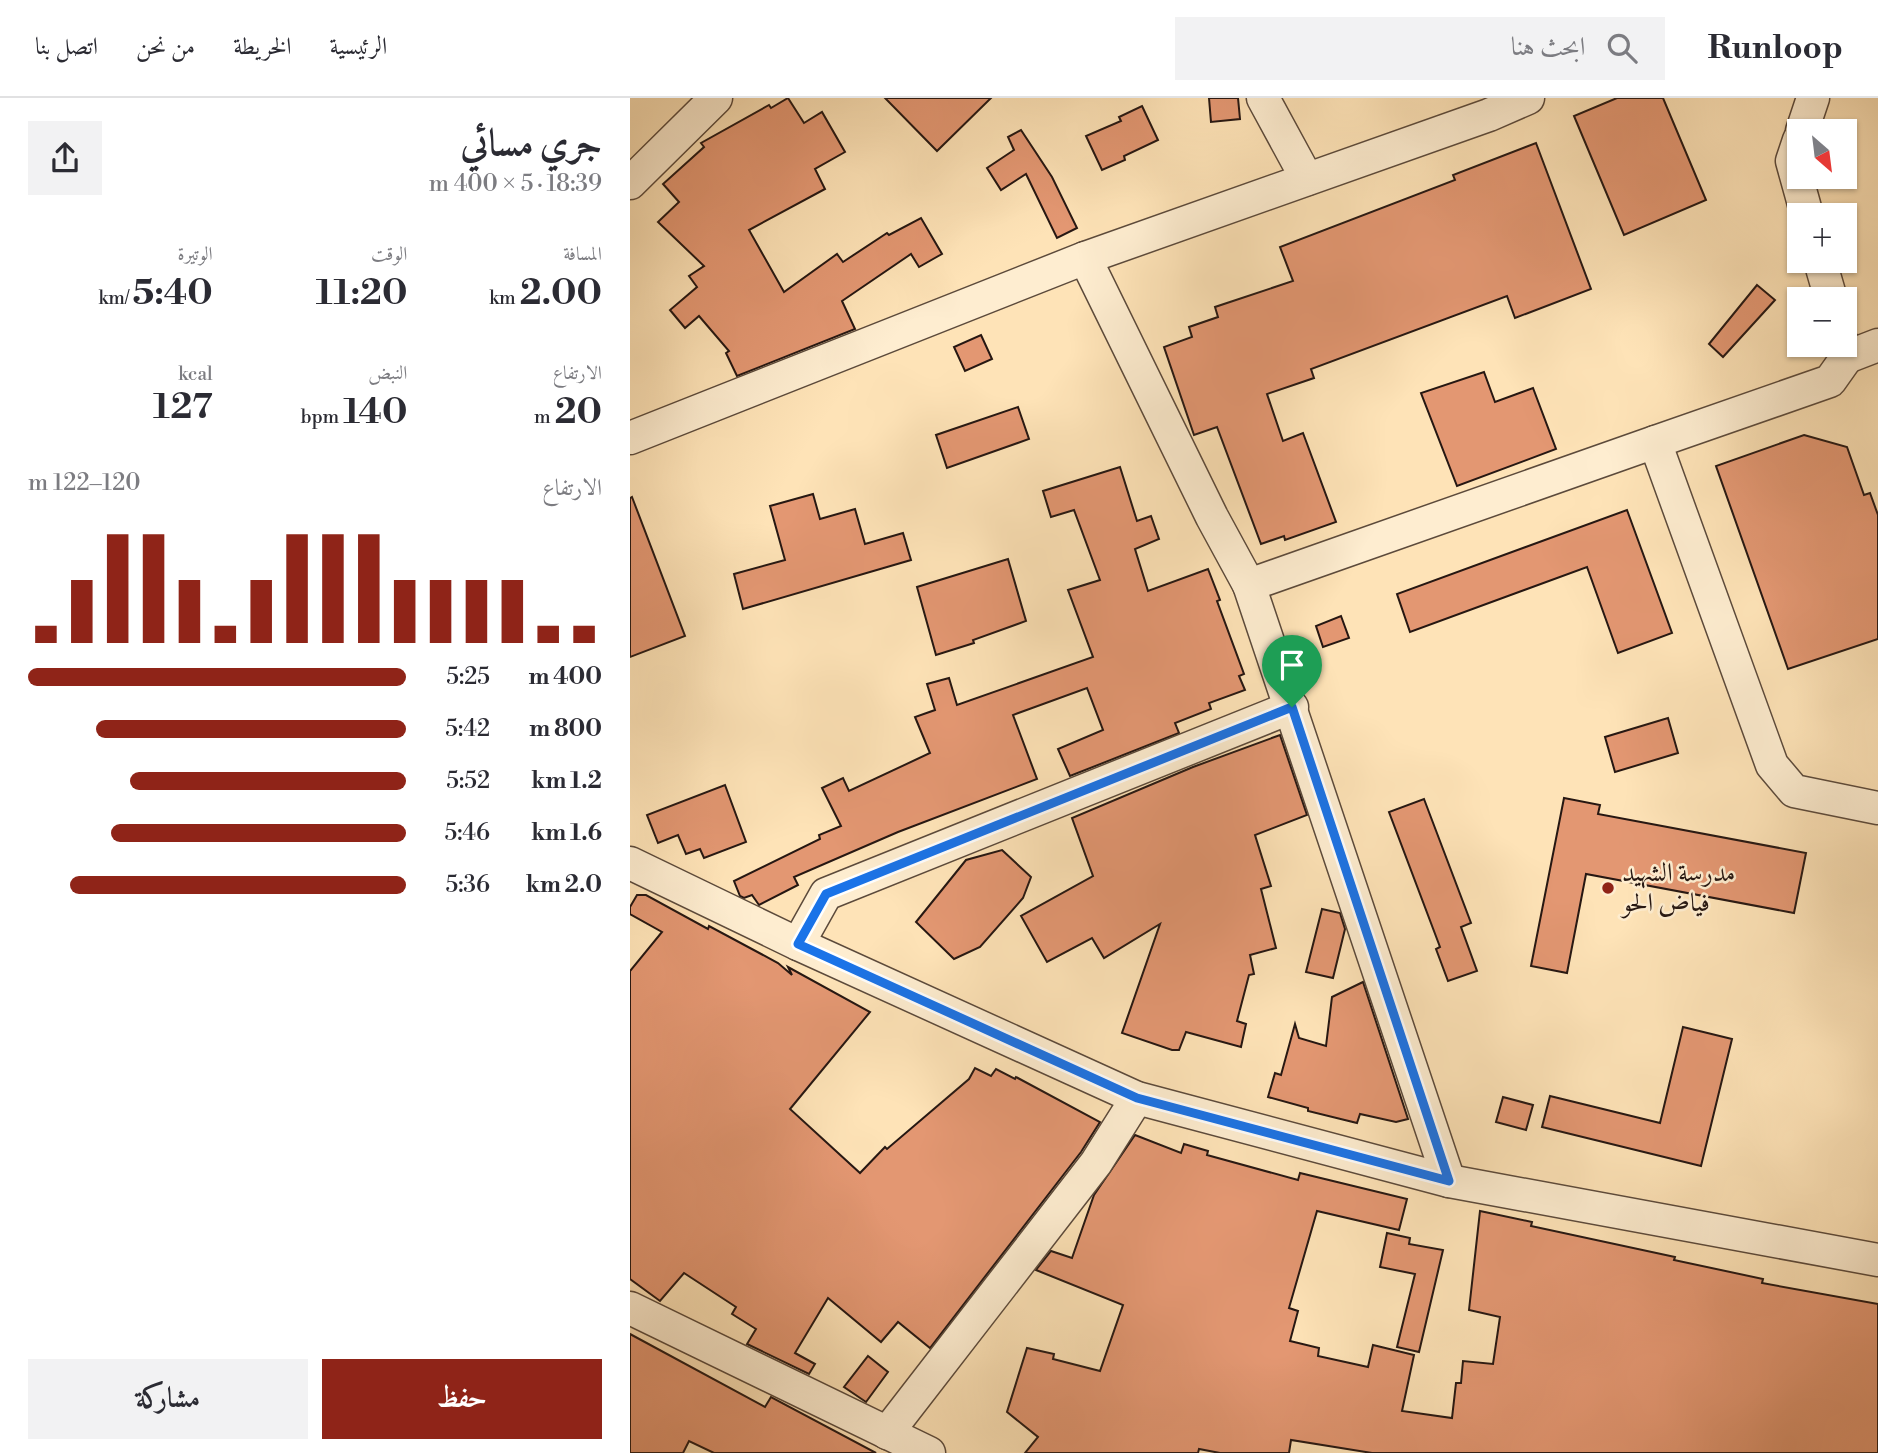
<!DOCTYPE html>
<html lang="ar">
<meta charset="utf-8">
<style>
:root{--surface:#fff;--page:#f2f2f3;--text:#2b2b33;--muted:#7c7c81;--line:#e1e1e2;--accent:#8f2418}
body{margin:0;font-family:"Libre Bodoni",Amiri,serif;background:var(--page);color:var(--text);direction:rtl;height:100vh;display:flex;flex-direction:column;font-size:26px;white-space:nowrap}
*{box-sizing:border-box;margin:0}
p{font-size:23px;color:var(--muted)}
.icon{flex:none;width:38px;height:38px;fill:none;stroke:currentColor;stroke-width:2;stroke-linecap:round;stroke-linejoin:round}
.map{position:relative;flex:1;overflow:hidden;direction:ltr}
.panel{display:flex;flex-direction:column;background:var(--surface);width:630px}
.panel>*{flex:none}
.needle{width:46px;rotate:152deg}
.buttons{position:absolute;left:1157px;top:21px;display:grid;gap:14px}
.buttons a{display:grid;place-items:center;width:70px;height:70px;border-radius:0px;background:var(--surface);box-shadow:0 2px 5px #0004;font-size:35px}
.pin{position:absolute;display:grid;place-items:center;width:60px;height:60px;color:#fff;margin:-72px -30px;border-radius:50% 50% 50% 0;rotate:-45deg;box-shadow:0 0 7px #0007}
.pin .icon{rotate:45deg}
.round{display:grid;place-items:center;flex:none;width:74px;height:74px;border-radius:0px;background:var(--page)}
.head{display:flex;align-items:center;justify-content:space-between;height:119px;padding:0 28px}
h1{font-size:38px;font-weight:700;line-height:52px}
.stats{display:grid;grid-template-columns:repeat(3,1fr);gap:10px;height:119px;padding:7px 28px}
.stats div{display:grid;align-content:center}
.stats b{font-size:35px;font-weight:700}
.stats small{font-size:19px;font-weight:400}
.stats p{font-size:19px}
.chart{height:196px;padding:14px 28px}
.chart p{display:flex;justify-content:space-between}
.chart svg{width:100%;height:126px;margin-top:7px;stroke:var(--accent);stroke-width:6}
.cta{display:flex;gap:14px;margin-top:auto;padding:14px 28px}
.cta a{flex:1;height:80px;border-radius:0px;background:var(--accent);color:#fff;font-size:28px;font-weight:700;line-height:80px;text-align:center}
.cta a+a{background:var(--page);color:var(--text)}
ul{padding:0 28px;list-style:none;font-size:23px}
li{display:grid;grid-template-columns:112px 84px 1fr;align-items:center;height:52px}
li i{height:18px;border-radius:9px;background:var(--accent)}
header{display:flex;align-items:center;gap:42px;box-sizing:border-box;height:98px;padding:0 35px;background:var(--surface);border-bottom:2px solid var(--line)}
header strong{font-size:33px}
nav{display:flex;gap:38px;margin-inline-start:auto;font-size:24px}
.search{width:490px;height:63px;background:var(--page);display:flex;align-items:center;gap:18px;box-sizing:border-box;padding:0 24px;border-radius:0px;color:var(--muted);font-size:26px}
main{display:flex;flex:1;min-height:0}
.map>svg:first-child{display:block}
</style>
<header>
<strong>Runloop</strong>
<div class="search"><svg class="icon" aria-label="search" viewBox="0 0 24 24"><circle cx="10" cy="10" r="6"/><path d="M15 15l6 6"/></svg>ابحث هنا</div>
<nav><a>الرئيسية</a><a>الخريطة</a><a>من نحن</a><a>اتصل بنا</a></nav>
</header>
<main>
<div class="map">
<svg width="1248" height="1355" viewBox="0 0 1248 1355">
<rect width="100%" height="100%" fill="#fee3b7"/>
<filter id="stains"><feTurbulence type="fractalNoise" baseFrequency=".00286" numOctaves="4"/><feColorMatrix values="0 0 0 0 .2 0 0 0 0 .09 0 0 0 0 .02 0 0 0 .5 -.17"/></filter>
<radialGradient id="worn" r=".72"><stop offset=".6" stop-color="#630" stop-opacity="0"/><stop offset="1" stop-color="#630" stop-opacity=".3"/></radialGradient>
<g fill="#e39772" stroke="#261712" stroke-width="2">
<path d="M158,0L174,25L192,14L215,54L185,71L195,91L119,132L154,194L207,156L213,164L257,135L259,137L291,120L312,156L289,169L281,156L212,203L225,231L107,278L96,255L99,253L69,218L55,230L40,212L67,189L59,178L74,168L28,124L49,104L33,86L74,49L71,45L139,7L141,10Z"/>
<path d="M255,0H361L307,53Z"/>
<path d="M579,0H608L610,21L581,24Z"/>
<path d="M987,0H1033L1076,102L994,137L944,18Z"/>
<path d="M512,8L528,42L494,58L495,62L472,72L456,38L491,23L489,19Z"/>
<path d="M391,32L422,79L447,130L427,140L396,76L371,92L357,70L384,52L378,39Z"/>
<path d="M906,45L961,191L885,220L877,198L681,271L684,280L637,296L653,343L673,335L706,424L655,442L654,438L631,446L587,329L564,337L534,249L562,239L559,229L588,219L585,209L663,183L650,149L825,82L823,77Z"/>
<path d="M1127,187L1145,202L1093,259L1079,246Z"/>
<path d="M351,237L362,261L335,273L324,249Z"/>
<path d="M854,274L865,304L903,290L926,351L827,388L791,295Z"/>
<path d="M388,309L399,341L317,370L306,337Z"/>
<path d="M1174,337L1217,349L1234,397L1240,395L1248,417V541L1158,571L1086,368Z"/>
<path d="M490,369L507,423L521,418L529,441L505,451L518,493L578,471L590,502L587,503L614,576L609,578L615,592L579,605L581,611L545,625L549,635L440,678L428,651L473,632L457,590L383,617L407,681L268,734L164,779L168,787L129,807L122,797L114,800L110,798L104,783L190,741L189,737L211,728L192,690L213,680L219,693L300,655L285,619L305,612L297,586L319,580L327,607L463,559L438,492L470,482L444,412L421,419L413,393Z"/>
<path d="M183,396L190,421L225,411L235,446L273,435L281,462L113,511L104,476L155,462L140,408Z"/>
<path d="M2,399L55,538L0,559V400Z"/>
<path d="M997,412L1042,535L988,555L957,469L780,534L767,496Z"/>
<path d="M378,461L396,523L343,542L344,545L306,557L287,489Z"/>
<path d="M711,518L719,540L693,549L686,528Z"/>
<path d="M1038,620L1048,655L985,674L975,639Z"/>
<path d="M650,637L677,717L625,737L641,788L631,791L646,850L620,857L624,876L619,877L607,923L616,926L611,949L556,934L549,952H542L492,935L530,826L474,860L462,840L417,864L391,818L463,778L442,720L563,669Z"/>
<path d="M95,687L116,744L74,760L70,751L56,756L48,737L28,745L17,717Z"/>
<path d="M934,700L970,707L968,716L1176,755L1164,815L956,776L937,875L901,868Z"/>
<path d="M794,701L841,825L831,829L847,873L818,883L806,851L810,849L759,714Z"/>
<path d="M372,752L401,779L393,800L350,849L324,861L286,824L336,762Z"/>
<path d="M7,797H16L78,831L79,828L148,865L162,877L158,869L240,914L160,1011L230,1075L255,1049L257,1051L339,981L345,970L361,978L366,971L385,981L386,979L470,1024L451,1054L300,1250L268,1224L251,1244L198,1200L165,1255L185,1266L179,1276L117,1246L126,1231L102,1216L106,1209L54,1175L30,1203L0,1181V873L32,834L0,816V809Z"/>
<path d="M692,811L710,815L715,831L703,880L676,874Z"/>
<path d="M733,884L778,1021L766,1024L730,1016L727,1025L678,1013V1010L638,999L645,975L651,977L665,926L669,940L696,948L702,899Z"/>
<path d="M1053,929L1102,941L1071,1068L912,1029L920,998L1030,1025Z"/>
<path d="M873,999L903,1007L896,1032L866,1024Z"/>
<path d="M505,1037L551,1055L554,1046L578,1053L577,1057L668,1082L670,1075L777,1101L769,1132L687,1113L659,1210L668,1213L660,1243L689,1250L688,1258L738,1269L743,1247L784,1257L772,1313L822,1320L826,1285H831L833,1263L863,1266L870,1219L839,1212L850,1113L902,1124L901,1128L1045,1159L1044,1162L1133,1181L1132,1185L1248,1206V1355H742L661,1342L659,1355H590L569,1351L568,1355H395L408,1339L377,1314L397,1250L424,1256L423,1261L470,1273L493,1207L406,1172L421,1153L442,1160L464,1097Z"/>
<path d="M757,1135L780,1140L779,1146L813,1152L789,1254L767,1249L785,1176L750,1169Z"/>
<path d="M0,1236L135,1309L141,1299L246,1355H84L59,1343L53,1355H0Z"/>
<path d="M238,1258L258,1274L236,1304L214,1289Z"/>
</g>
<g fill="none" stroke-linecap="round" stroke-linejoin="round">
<defs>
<g id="minor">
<path d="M633,0L677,81"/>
<path d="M1172,33L1183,0"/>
<path d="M1169,42L1162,63L1177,117"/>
<path d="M0,85L86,0"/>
<path d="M455,160L582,419L619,487L1025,344L1142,667L1164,693L1248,710"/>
<path d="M1190,163L1201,201"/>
<path d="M1217,259L1248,247"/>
<path d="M0,340L455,160L859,17L898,0"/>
<path d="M1025,344L1200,283L1217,259L1214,247"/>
<path d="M619,487L819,1083"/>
<path d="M0,765L168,846L507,1000L819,1083L1248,1162"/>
<path d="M168,846L196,796L662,609"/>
<path d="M0,1210L299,1355"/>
<path d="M257,1335L466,1065L507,1000"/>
</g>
</defs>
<use href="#minor" stroke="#5c4a3b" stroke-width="35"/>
<use href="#minor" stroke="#feedd0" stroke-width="32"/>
</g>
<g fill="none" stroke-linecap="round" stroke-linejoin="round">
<defs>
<path id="route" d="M662,609L819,1083L507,1000L168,846L196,796Z"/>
</defs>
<use href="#route" stroke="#fff" stroke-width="14"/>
<use href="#route" stroke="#1a73e8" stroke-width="9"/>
</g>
<circle fill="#8f2418" stroke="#feedd0" stroke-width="2.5" cx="978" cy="790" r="7"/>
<g text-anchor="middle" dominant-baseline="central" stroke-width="5" stroke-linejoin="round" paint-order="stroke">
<g font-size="26" fill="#261712" stroke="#feedd0" text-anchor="start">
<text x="992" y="775">مدرسة الشهيد<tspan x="992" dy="30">فياض الحو</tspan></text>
</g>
</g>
<rect width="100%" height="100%" filter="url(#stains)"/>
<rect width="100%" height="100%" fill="url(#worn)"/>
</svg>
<div class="buttons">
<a><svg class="needle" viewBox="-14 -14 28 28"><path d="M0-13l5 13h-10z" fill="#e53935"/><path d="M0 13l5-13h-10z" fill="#7c7c81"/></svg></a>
<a>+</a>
<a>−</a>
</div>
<div class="pin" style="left:662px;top:609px;background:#1e9e55"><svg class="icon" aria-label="arrive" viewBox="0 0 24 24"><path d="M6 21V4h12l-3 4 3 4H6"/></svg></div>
</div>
<section class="panel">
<div class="head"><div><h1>جري مسائي</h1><p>18:39 · 5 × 400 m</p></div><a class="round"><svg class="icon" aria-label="share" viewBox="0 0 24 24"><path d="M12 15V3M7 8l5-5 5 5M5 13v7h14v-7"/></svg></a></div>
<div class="stats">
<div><p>المسافة</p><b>2.00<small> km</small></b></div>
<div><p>الوقت</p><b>11:20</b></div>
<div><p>الوتيرة</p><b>5:40<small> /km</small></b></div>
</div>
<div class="stats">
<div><p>الارتفاع</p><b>20<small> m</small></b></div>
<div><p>النبض</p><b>140<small> bpm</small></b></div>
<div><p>kcal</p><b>127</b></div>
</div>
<div class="chart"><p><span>الارتفاع</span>120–122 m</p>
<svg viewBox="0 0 160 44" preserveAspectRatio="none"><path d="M5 44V38M15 44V22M25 44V6M35 44V6M45 44V22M55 44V38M65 44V22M75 44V6M85 44V6M95 44V6M105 44V22M115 44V22M125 44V22M135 44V22M145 44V38M155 44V38"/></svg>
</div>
<ul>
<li><b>400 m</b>5:25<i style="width:100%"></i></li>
<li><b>800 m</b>5:42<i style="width:82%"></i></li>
<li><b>1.2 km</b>5:52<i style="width:73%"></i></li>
<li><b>1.6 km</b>5:46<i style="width:78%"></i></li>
<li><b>2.0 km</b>5:36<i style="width:89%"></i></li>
</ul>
<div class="cta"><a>حفظ</a><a>مشاركة</a></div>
</section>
</main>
